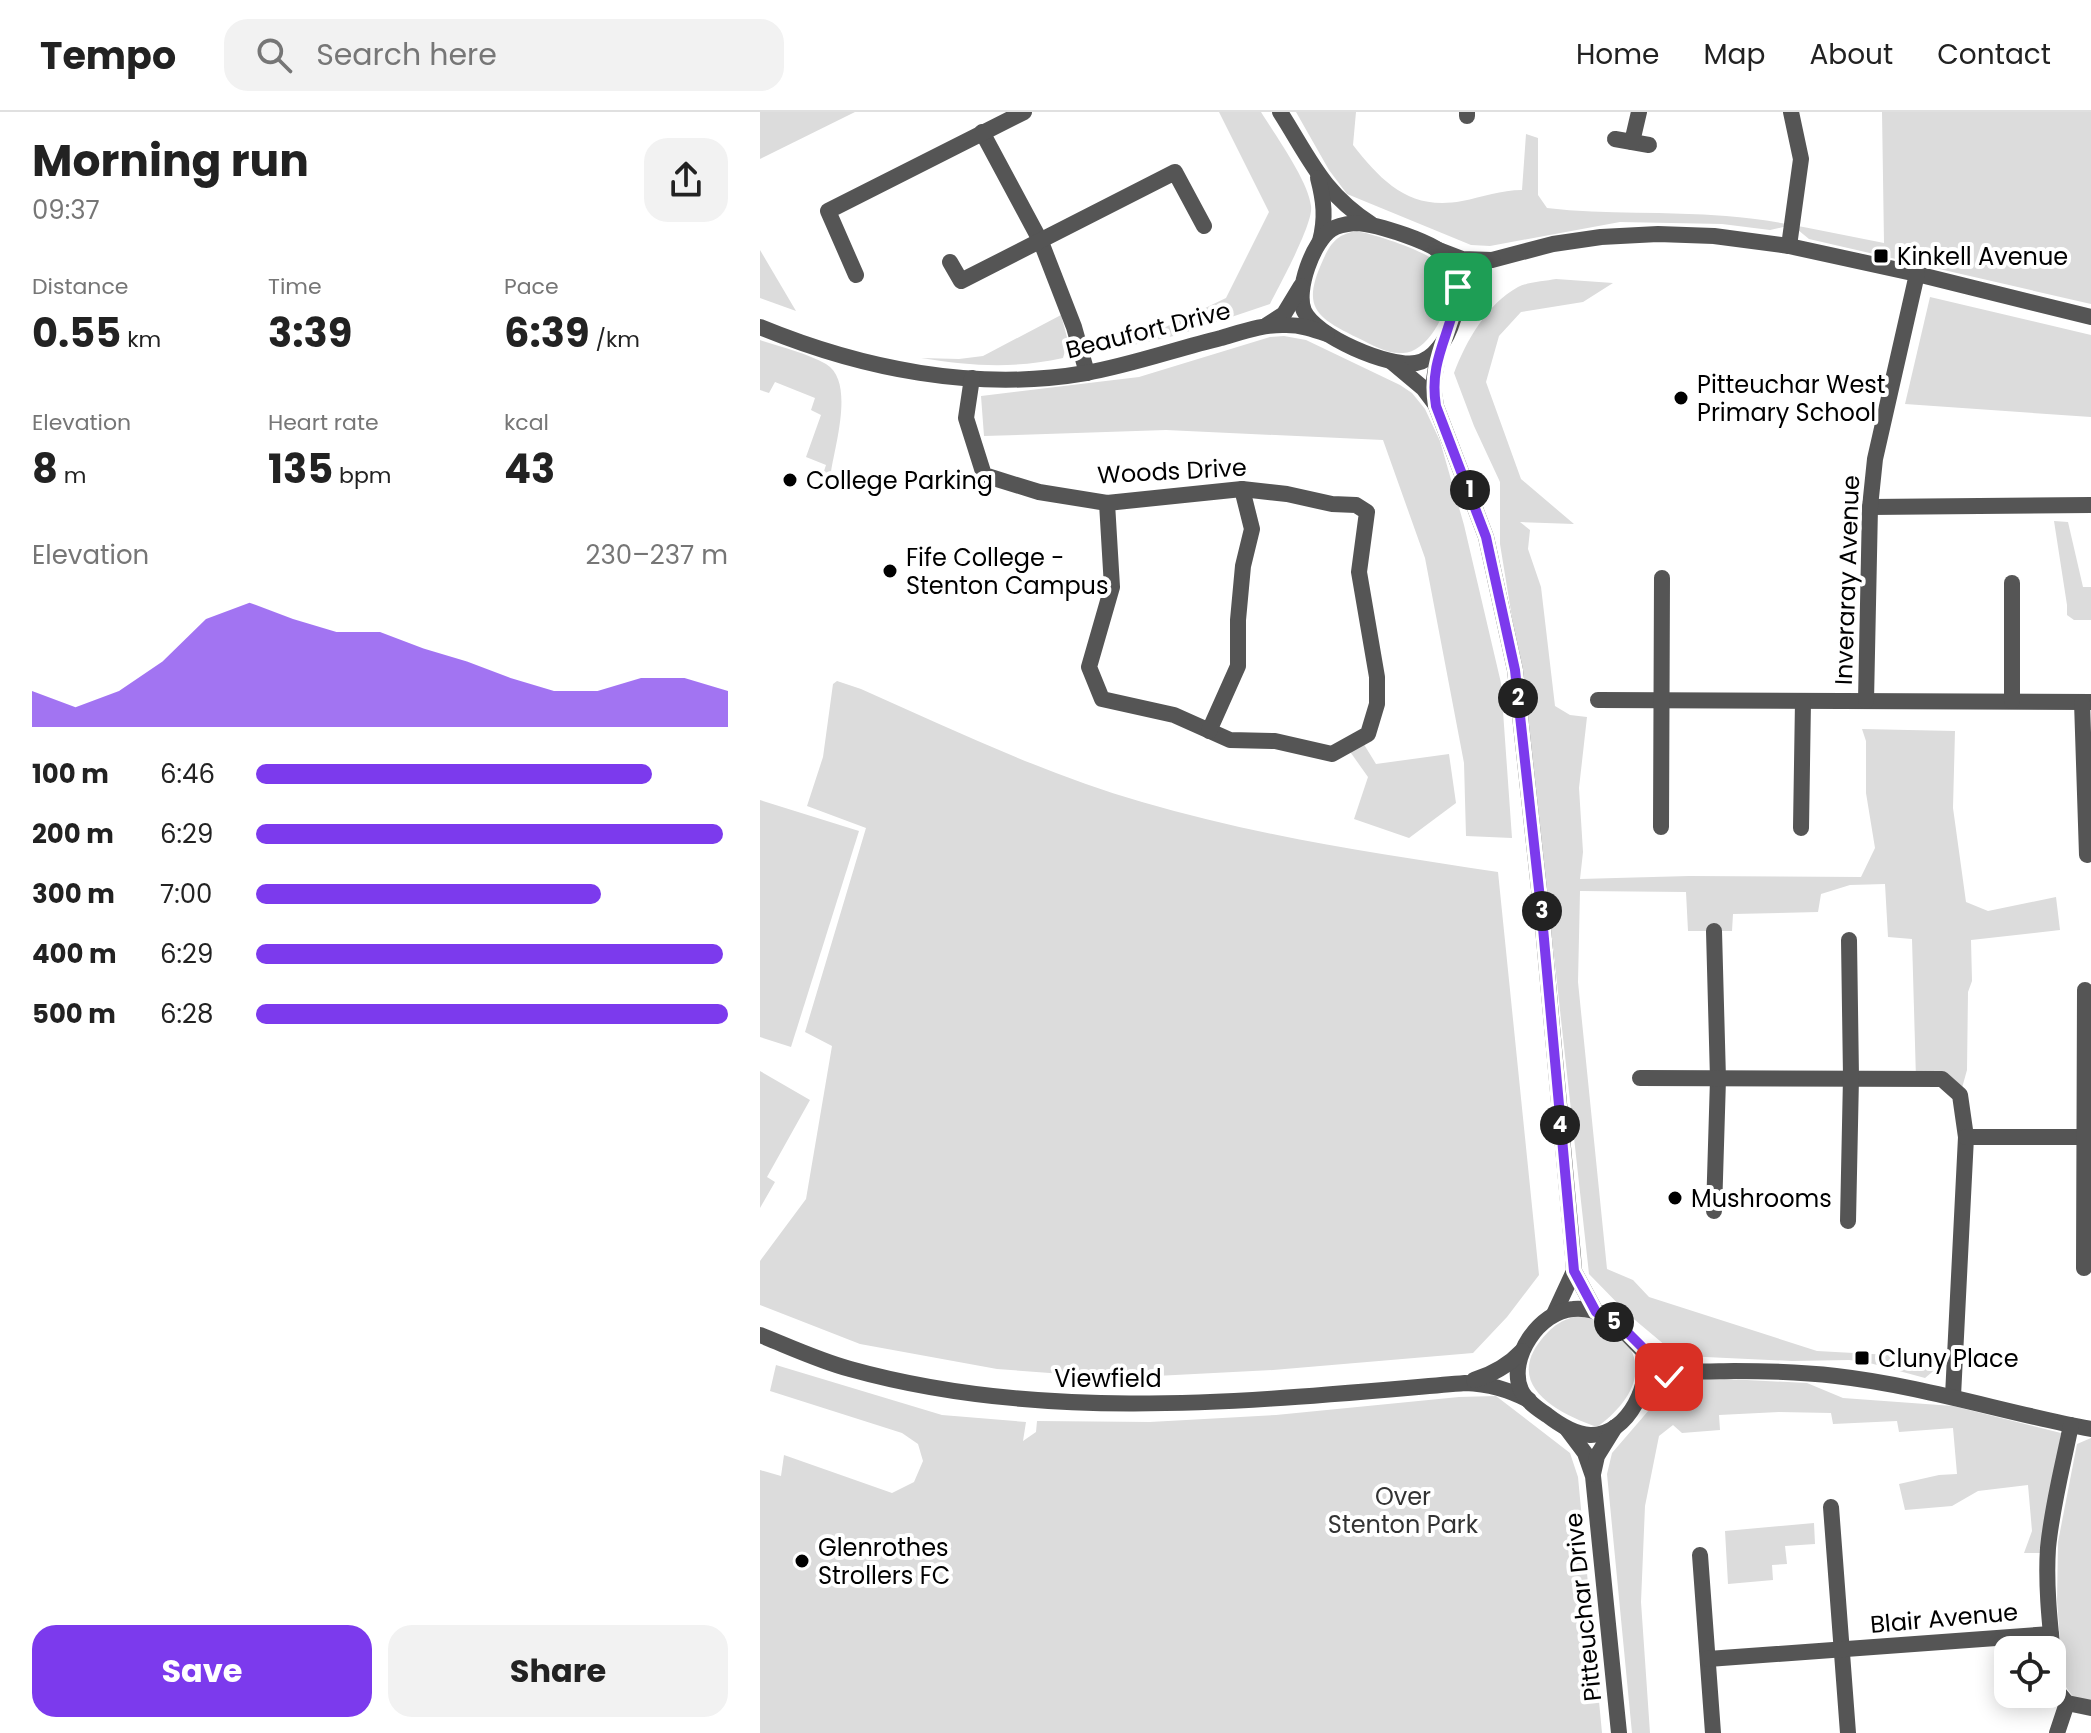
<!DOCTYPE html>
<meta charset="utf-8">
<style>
:root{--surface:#fff;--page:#f2f2f2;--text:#222;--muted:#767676;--line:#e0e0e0;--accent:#7c3aed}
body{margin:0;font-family:Poppins,sans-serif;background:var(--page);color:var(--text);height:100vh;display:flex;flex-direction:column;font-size:30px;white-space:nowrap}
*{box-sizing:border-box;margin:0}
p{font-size:26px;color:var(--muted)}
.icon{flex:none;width:44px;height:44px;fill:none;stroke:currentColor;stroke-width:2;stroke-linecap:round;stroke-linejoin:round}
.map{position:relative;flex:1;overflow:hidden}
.details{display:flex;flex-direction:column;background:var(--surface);width:760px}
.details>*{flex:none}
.fabs{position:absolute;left:1234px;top:1524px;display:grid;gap:16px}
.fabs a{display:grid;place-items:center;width:72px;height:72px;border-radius:16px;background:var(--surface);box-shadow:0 4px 20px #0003;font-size:40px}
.pin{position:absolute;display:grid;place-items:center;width:68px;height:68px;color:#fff;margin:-34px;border-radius:16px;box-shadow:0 4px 12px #0006}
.km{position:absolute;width:40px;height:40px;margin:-20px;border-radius:50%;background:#222;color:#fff;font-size:22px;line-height:40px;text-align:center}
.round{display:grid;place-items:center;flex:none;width:84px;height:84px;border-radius:24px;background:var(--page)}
.head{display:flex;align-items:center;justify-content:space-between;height:136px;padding:0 32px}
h1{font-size:44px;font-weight:700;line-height:60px}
.metrics{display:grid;grid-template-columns:repeat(3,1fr);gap:12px;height:136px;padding:8px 32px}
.metrics div{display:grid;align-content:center}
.metrics b{font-size:40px;font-weight:700}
.metrics small{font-size:22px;font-weight:400}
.metrics p{font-size:22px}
.chart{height:224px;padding:16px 32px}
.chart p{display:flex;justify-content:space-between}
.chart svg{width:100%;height:144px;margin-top:8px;fill:var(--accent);opacity:.7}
.primary-button{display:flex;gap:16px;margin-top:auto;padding:16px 32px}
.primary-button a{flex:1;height:92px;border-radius:24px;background:var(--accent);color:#fff;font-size:32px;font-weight:700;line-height:92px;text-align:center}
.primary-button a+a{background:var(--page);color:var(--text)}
ul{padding:0 32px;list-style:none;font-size:26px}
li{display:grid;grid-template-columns:128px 96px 1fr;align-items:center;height:60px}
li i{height:20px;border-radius:10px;background:var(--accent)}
header{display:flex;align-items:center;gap:48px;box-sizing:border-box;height:112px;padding:0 40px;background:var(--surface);border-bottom:2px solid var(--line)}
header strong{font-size:38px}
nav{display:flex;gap:44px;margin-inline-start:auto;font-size:28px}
.search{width:560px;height:72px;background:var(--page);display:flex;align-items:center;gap:20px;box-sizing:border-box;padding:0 28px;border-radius:24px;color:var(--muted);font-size:30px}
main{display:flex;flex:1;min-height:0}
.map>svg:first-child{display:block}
</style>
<header>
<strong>Tempo</strong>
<div class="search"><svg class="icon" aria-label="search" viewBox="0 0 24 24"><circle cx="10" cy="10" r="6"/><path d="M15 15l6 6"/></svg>Search here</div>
<nav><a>Home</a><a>Map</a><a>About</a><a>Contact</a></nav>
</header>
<main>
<section class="details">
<div class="head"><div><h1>Morning run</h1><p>09:37</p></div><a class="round"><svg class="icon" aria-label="share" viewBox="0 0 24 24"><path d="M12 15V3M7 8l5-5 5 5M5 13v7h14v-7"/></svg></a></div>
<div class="metrics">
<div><p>Distance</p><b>0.55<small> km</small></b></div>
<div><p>Time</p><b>3:39</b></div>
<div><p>Pace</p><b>6:39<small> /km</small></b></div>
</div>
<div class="metrics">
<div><p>Elevation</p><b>8<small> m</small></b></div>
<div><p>Heart rate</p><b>135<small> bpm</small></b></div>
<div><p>kcal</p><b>43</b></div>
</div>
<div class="chart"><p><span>Elevation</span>230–237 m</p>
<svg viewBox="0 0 160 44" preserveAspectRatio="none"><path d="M0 44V33L10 38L20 33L30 24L40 11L50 6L60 11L70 15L80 15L90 20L100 24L110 29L120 33L130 33L140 29L150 29L160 33V44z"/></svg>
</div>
<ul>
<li><b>100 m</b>6:46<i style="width:84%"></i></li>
<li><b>200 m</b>6:29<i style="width:99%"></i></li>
<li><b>300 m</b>7:00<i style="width:73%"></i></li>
<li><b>400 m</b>6:29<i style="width:99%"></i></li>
<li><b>500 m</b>6:28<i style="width:100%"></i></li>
</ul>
<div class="primary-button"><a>Save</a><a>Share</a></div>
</section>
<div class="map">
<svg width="1331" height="1621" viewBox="0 0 1331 1621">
<rect width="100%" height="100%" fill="#fff"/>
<g fill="#dcdcdc">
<path d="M0,0H95L0,47Z"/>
<path d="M459,0H501C514,21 549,70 551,94C554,111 519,174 510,192L418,223L364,235L466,186L509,100Z"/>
<path d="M536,0H596L593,33C622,70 650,99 702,89C723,85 741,78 762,78L766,22L778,26V83L787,96C846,103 906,99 966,104C1019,108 1072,121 1124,131L1122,0H1331V192L1049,127L1032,113L1010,118L962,112L860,110L730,134L711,133L587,82L569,58Z"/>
<path d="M597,119C616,123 676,141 685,158C698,184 672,240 643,241C626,242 613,233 598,226C556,205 541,196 563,148C571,130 578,122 597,119Z"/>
<path d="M0,138L36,199L0,186Z"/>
<path d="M796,167L853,171L823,190L761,200L739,224L726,270L761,367L814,412L760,410L770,418L768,437L781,475L795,594L810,603L827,605L819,676L823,740L820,767L929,764L1101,765L1115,736L1106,681V629L1102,617L1195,619L1193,696L1206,790L1228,799L1296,785L1300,818L1211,828L1212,869L1208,880L1207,958L1200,983L1182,967H1156L1152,827L1128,825L1125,772L1090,773L1061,782L1058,800L973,802L972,819H928L926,780L820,779L818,870L847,1157L873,1168L889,1185L1057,1239L1167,1245L1183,1251L1165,1266L1106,1250L1089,1248L1032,1249L924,1244L906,1234L869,1203L829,1162L767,598L740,432V370L714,314L694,261C706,229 727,192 758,175C768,170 785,169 796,167Z"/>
<path d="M1170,185L1331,223V305L1145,292Z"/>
<path d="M301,203L308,229L303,246C252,257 212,254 161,246L199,247L223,244Z"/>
<path d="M524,224L546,228L640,273L652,281L665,297L680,329L704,413L741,571L752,726L706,724L704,651L665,446L623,328L406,318L224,324L221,284L379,265L510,225Z"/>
<path d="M0,228C21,235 47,241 66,252C95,269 75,333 71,360L63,362L66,353L46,345L61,303L51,298L55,286L15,270L9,281L0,278Z"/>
<path d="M1294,409L1308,410L1323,475H1331V508H1314L1307,503V493Z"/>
<path d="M77,569L101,577C193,618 285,662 382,690C498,724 618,742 738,760L779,1163L747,1205L713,1241L513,1258L357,1266L237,1257L100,1232L0,1193V1149L46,1087L72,934L45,920L106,716L47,694L63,645L73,572Z"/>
<path d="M600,626L616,652L689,642L696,691L649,726L594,707L608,665L586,634Z"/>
<path d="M0,688L99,719L31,935L0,925Z"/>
<path d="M0,959L50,988L7,1065L15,1070L0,1096Z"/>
<path d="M824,1203C890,1228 891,1275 837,1315C799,1302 744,1274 781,1228C794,1212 804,1206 824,1203Z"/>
<path d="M16,1253L182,1303L266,1310L263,1329L276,1320L277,1309L390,1310L516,1303L699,1285L736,1284L810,1341L818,1365L842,1621H0V1358L21,1364L24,1343L132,1381L154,1370L163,1349L158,1332L142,1321L10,1279Z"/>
<path d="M929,1265L1047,1271L1083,1286L1193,1294L1301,1321L1283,1441H1264L1272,1419L1268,1373L1218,1379L1192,1394L1145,1398L1139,1372L1179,1363L1197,1362L1193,1316L1139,1320L1137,1309L1073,1312L1071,1301L1019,1300L959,1303L960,1318L922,1321L913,1313L899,1324L885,1394L881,1490L890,1621H872L847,1362L852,1341L908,1276Z"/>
<path d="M1331,1326V1593L1316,1589L1303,1571L1297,1488L1298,1430L1317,1332Z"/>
<path d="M1054,1411L1055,1432L1025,1434L1027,1452L1012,1453L1013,1468L968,1472L965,1419Z"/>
</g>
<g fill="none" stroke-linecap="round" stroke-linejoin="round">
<g stroke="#555" stroke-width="16">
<path d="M520,0C550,47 562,80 611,112"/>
<path d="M707,4V0"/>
<path d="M222,20L281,130L314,215L327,261"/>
<path d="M855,27L889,33"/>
<path d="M872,30L879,0"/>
<path d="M558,66C564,89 566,106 560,129"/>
<path d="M595,111C616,112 677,130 690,148C709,174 691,245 656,251C629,256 555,224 544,199C535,179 553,129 572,117C578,113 587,112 595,111Z"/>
<path d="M1029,134L1041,47L1031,0"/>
<path d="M676,137L702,147L732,148L793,132L841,125L898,122L954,124L1029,134L1157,162L1331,205"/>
<path d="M190,150L201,169L415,60L444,114"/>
<path d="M96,163L68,99L264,0"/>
<path d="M507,213L524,202L541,174"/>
<path d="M0,215C102,257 216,280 326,261C371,253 416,237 461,226C482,220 504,212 526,213C541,213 553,217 567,222"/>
<path d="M679,236L673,274L676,294L726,425L755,558L782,805L813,1144L814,1159L794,1202"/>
<path d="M632,250L663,276L675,292"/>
<path d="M212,266L206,306L224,363L279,380L347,391L482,377L527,382L572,392L596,393L607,400L599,460L617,565V592L608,622L572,642L515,629L470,628L414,603L342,587L329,555L352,475L347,391"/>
<path d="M1110,395L1331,393"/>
<path d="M838,588L1331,590"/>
<path d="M1106,589L1110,395L1115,347L1157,162"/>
<path d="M1252,589V471"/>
<path d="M1322,590L1327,743"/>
<path d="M449,619L478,554V508L483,454L492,417L482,377"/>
<path d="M901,715L902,466"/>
<path d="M1041,716L1043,589"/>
<path d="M954,819L958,967L954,1099"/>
<path d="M880,966L1182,967L1200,983L1206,1025L1193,1284"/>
<path d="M1206,1025H1331"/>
<path d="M1088,1109L1091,965L1089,828"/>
<path d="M1324,1156L1325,878"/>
<path d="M814,1159L836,1200"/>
<path d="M0,1223C30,1235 60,1249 90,1257C291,1313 501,1288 705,1271C729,1272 747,1277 769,1288"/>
<path d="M883,1237C894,1268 869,1324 830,1323C814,1322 800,1313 787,1303C778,1297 766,1289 761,1278C747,1246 780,1199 813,1197C861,1193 872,1243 908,1255C928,1262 953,1259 974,1259C1008,1259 1042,1260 1076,1264C1163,1274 1246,1301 1331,1317"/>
<path d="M714,1268C733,1262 748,1254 762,1239"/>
<path d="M880,1283L905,1266L924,1259"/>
<path d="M807,1317L825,1341L833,1364L859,1621"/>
<path d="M833,1362L837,1344L855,1315"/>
<path d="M1071,1395L1088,1621"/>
<path d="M940,1443L953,1621"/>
<path d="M948,1547L1291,1522"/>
<path d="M1307,1591L1331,1596"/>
<path d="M1297,1621L1307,1591L1298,1580L1296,1573C1292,1528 1285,1481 1288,1436C1292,1394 1303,1353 1311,1313"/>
</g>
</g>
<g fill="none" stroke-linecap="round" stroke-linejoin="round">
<defs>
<path id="route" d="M698,175C693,220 668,246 676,294L726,425L755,558L782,805L814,1159L836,1200L865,1218L895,1248L906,1255L926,1258L909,1265"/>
</defs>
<use href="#route" stroke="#fff" stroke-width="16"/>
<use href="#route" stroke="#7c3aed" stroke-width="10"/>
</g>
<g fill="#000" stroke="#fff" stroke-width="3">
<rect x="1113" y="136" width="16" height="16" rx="4"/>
<circle cx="921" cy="286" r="8"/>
<circle cx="30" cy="368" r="8"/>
<circle cx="130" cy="459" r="8"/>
<circle cx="915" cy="1086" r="8"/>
<rect x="1094" y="1238" width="16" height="16" rx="4"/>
<circle cx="42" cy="1449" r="8"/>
</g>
<g text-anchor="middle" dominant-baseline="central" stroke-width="8" stroke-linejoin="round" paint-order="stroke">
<g font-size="24" fill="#000" stroke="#fff" text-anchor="start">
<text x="1137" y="144">Kinkell Avenue</text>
<text x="937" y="272">Pitteuchar West<tspan x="937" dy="28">Primary School</tspan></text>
<text x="46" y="368">College Parking</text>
<text x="146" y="445">Fife College -<tspan x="146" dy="28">Stenton Campus</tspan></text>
<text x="931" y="1086">Mushrooms</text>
<text x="1118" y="1246">Cluny Place</text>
<text x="58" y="1435">Glenrothes<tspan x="58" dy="28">Strollers FC</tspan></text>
</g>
<g font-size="24" fill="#000" stroke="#fff">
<text transform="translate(388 218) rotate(-14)">Beaufort Drive</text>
<text transform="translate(412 359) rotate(-3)">Woods Drive</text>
<text transform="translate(1087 468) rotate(-88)">Inveraray Avenue</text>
<text x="348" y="1266">Viewfield</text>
<text transform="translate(823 1495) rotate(-96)">Pitteuchar Drive</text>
<text transform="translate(1184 1506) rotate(-5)">Blair Avenue</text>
</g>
<g font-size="24" fill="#333" stroke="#fff">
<text x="643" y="1384">Over<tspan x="643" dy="28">Stenton Park</tspan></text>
</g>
</g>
</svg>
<div class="fabs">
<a><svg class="icon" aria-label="locate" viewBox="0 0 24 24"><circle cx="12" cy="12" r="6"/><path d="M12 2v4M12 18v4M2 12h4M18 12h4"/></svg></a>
</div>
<div class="pin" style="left:698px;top:175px;background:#1e9e55"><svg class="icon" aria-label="arrive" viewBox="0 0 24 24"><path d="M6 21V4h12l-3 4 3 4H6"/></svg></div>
<div class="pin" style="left:909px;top:1265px;background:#d93025"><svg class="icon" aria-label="check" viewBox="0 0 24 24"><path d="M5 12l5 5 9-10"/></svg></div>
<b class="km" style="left:710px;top:378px">1</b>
<b class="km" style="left:758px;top:586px">2</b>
<b class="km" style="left:782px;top:799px">3</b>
<b class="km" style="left:800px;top:1013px">4</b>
<b class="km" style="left:854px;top:1210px">5</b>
</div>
</main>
